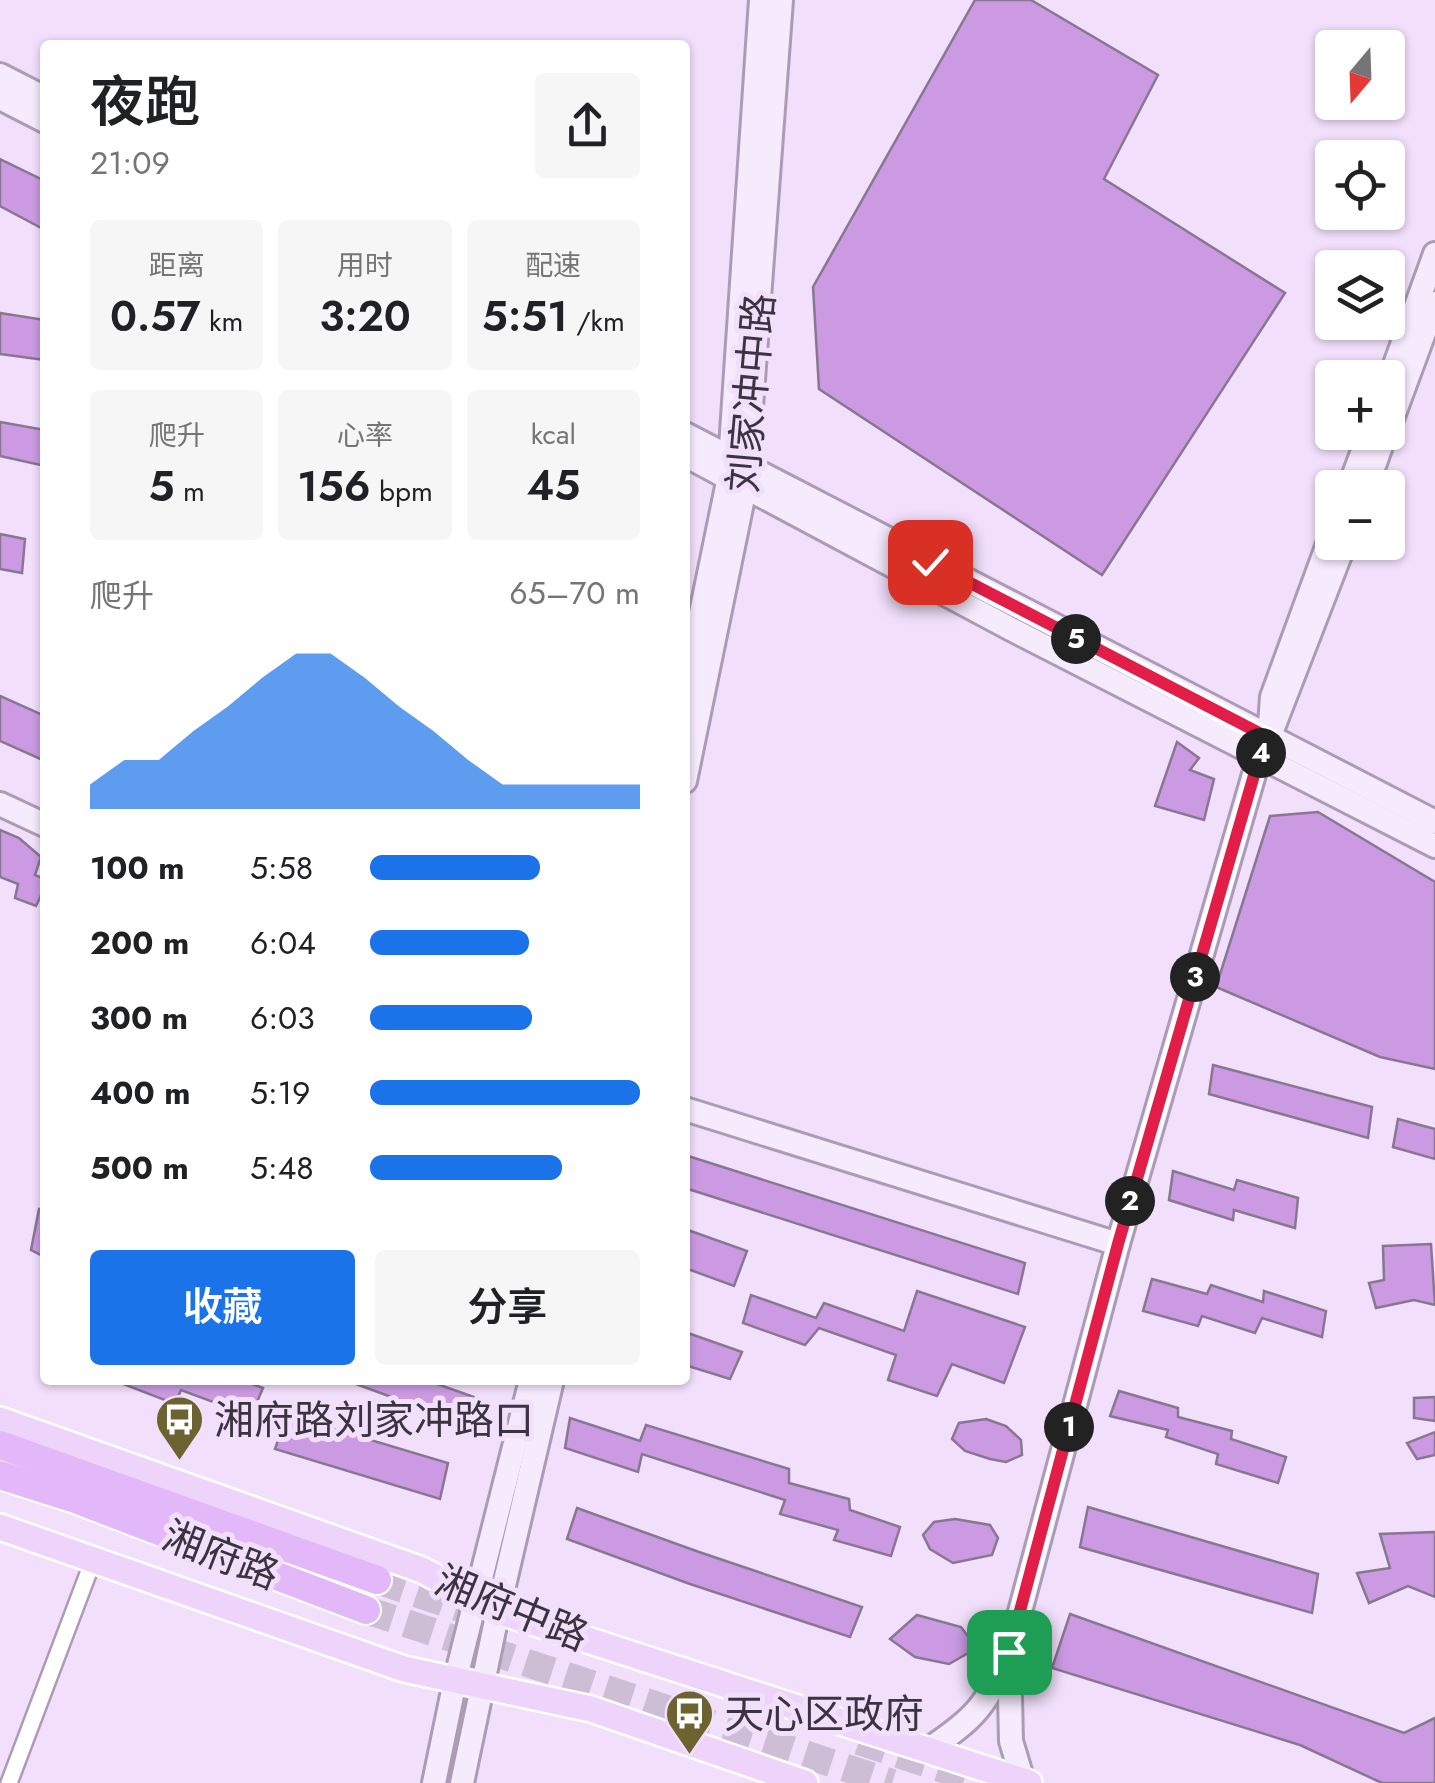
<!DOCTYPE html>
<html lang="zh">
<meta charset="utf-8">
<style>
:root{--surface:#fff;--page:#f6f6f6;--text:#202124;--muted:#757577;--accent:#1a73e8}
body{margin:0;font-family:Jost,"Noto Sans SC",sans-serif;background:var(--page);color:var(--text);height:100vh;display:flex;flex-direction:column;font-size:38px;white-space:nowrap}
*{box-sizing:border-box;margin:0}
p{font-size:32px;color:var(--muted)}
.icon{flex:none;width:55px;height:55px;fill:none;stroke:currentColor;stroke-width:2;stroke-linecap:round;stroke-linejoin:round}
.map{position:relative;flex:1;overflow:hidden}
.details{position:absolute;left:40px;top:40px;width:650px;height:1345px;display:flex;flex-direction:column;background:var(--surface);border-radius:10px;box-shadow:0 2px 8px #0004}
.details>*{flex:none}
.needle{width:65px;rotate:199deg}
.buttons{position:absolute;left:1315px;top:30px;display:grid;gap:20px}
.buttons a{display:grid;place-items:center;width:90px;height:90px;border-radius:10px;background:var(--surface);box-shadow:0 2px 8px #0004;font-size:50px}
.pin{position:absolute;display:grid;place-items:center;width:85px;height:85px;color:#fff;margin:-42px;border-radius:20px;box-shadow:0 5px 15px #0006}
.km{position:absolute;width:50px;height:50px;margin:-25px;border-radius:50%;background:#222;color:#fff;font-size:28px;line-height:50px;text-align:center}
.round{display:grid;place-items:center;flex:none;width:105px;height:105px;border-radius:10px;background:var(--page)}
.overview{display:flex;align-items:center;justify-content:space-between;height:170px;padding:0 50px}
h1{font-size:55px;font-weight:600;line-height:75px}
.figures{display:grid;grid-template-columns:repeat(3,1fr);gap:15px;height:170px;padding:10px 50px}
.figures div{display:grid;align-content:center;border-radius:10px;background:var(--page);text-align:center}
.figures b{font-size:42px;font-weight:600}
.figures small{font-size:28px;font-weight:400}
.figures p{font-size:28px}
.chart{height:280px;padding:20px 50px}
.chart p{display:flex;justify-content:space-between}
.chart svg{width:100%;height:180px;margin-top:10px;fill:var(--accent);opacity:.7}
.cta{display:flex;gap:20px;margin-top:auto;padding:20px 50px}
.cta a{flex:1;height:115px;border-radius:10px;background:var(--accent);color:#fff;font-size:40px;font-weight:600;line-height:115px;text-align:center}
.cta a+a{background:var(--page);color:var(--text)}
ul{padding:0 50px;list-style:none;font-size:32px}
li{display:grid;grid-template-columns:160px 120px 1fr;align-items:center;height:75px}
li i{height:25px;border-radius:12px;background:var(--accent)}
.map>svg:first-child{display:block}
</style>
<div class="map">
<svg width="1435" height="1783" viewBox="0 0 1435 1783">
<rect width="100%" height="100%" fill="#f1dffb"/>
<g fill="#cb9ae3" stroke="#877790" stroke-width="2.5">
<path d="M975,0H1031L1158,75L1104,179L1285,293L1102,575L819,389L813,287Z"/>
<path d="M0,159L45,181V230L0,206Z"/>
<path d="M0,313L45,320V360L0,354Z"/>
<path d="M0,422L45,430V466L0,456Z"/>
<path d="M0,534L25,539L22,573L0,569Z"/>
<path d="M0,696L45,716V761L0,741Z"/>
<path d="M1177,742L1199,758L1190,770L1214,779L1204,820L1155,806Z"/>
<path d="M1318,812L1435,882V1069L1380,1057L1216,987L1270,816Z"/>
<path d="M0,830L19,838L41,857L35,875L45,879V887L36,906L15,898L18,884L0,877Z"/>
<path d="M1213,1065L1372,1107L1368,1138L1209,1094Z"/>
<path d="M1398,1119L1435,1129V1159L1393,1147Z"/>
<path d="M685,1155L1025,1263L1018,1294L685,1188Z"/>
<path d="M1173,1171L1234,1190L1237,1180L1298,1198L1295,1228L1234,1210L1233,1220L1169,1200Z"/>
<path d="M39,1209L45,1210V1257L31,1250Z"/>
<path d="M685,1229L747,1251L734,1286L685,1268Z"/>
<path d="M1431,1244L1435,1305L1414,1300L1376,1308L1369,1283L1384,1280L1383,1246Z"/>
<path d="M1152,1279L1207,1294L1211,1285L1263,1302L1264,1291L1326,1311L1322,1337L1262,1318L1255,1333L1202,1316L1198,1326L1143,1311Z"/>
<path d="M917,1291L1025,1327L1004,1383L952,1364L937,1396L888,1380L896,1355L819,1328L805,1345L743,1323L751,1295L816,1318L824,1303L904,1331Z"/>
<path d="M685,1332L742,1352L730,1379L685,1365Z"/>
<path d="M113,1380H242L263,1388L251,1416L181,1390L175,1404Z"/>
<path d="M345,1380H426L474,1397L465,1424Z"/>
<path d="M1119,1391L1178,1408V1417L1232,1431L1231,1439L1286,1457L1278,1483L1216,1464L1218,1454L1166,1437L1168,1430L1110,1416Z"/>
<path d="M1435,1397V1421L1414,1418V1398Z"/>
<path d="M287,1415L448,1463L440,1499L275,1449Z"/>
<path d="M570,1418L640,1441L646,1425L789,1469V1483L849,1499L850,1510L900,1527L891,1556L834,1540L838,1530L780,1514L785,1500L642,1454L638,1472L565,1448Z"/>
<path d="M986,1419L1006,1426L1021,1440L1022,1455L1006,1462L990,1459L965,1451L952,1439L959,1423Z"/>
<path d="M1435,1432V1455L1417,1459L1407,1443Z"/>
<path d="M1088,1507L1318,1574L1312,1613L1080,1547Z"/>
<path d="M577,1508L699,1552L862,1607L850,1637L690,1584L567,1539Z"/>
<path d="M955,1519L990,1525L998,1538L992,1555L953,1563L930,1549L923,1535L934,1522Z"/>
<path d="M1435,1532V1597L1408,1586L1369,1603L1357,1573L1390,1568L1380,1534Z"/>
<path d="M1070,1614L1404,1733L1435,1718V1783H1382L1300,1745L1052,1668Z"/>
<path d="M917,1615L961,1627L970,1639V1652L949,1664L915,1657L890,1639Z"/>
</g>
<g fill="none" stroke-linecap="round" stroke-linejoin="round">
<g stroke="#cdbdd5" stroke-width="28" stroke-dasharray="28 14" stroke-linecap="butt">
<path d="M377,1580L496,1620"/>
<path d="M366,1610L892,1783"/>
<path d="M859,1741L986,1783"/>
</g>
<defs>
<path id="street" d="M9,1783L94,1558"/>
<g id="secondary">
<path d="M0,75L45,98"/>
<path d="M0,98L45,121"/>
<path d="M1388,384L1435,254"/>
<path d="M1388,430L1435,303"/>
<path d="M685,434L1435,822"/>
<path d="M685,455L1011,629L1435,846"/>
<path d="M1349,488L1370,432"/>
<path d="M1366,488L1386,432"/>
<path d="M1332,533L1272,697L1269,738L1345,542"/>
<path d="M685,691L729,477L761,0"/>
<path d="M685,781L745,488L781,0"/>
<path d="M0,804L45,825"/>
<path d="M685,1109L1118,1244"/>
<path d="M1009,1653L1118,1244L1259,757L1269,738"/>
<path d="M926,1751C976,1718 985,1707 1009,1653L1011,1741L1023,1781"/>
<path d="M434,1783L455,1681L531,1380"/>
<path d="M462,1783L498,1611L552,1380"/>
</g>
<g id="primary">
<path d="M0,1420L422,1570L498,1611L1029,1783"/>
<path d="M0,1527L404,1669L591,1709L805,1783"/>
</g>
<g id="highway">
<path d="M0,1445L377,1580"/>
<path d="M0,1475L75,1499L366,1610"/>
</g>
</defs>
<use href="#street" stroke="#ac9bb5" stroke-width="20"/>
<use href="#secondary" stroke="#ac9bb5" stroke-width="28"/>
<use href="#primary" stroke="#fff" stroke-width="30"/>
<use href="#highway" stroke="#fff" stroke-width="32"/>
<use href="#street" stroke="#fff" stroke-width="15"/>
<use href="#secondary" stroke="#f6eafd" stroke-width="22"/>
<use href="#primary" stroke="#eed4fb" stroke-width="25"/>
<use href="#highway" stroke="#e2b8f8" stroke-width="28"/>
</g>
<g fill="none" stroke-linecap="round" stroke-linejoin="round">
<defs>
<path id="route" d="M930,562L1269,738L1259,758L1118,1244L1009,1652"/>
</defs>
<use href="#route" stroke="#fff" stroke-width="20"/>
<use href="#route" stroke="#e11d48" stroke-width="12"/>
</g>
<defs>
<symbol id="bus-pin" viewBox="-11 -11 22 30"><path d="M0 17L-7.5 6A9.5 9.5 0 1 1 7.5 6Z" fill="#6d6330" stroke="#f1dffb"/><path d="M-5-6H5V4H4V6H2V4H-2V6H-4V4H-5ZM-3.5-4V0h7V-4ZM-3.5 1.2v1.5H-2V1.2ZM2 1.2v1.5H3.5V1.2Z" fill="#fff"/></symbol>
</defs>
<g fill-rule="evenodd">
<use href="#bus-pin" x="152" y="1392" width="55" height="75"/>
<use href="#bus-pin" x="662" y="1686" width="55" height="75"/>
</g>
<g text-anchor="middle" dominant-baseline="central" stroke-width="10" stroke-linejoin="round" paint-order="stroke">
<g font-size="40" fill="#3b343f" stroke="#f1dffb">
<text transform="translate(751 393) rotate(-85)">刘家冲中路</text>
<text transform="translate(221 1555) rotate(21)">湘府路</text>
<text transform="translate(512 1608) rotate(22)">湘府中路</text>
</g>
<g font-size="40" fill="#3b343f" stroke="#f1dffb" text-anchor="start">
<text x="214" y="1420">湘府路刘家冲路口</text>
<text x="724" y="1714">天心区政府</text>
</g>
</g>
</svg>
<div class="buttons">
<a><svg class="needle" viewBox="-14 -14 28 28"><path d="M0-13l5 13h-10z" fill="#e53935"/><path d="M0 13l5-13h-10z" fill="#757577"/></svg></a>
<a><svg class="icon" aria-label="locate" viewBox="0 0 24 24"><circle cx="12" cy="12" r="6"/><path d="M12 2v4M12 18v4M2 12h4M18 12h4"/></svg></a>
<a><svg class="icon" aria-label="layers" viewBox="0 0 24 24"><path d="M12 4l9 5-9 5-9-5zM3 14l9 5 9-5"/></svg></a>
<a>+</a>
<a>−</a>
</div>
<div class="pin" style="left:1009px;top:1652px;background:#1e9e55"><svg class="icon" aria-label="arrive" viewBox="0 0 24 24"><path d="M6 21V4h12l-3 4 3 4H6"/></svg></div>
<div class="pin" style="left:930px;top:562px;background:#d93025"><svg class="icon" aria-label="check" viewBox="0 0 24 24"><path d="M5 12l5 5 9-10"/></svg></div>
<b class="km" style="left:1069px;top:1427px">1</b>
<b class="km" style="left:1130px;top:1201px">2</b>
<b class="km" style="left:1195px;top:977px">3</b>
<b class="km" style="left:1261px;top:753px">4</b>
<b class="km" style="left:1076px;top:639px">5</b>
<section class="details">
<div class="overview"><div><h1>夜跑</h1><p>21:09</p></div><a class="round"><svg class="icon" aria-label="share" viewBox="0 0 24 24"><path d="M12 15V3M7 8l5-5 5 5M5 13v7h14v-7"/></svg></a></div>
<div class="figures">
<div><p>距离</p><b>0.57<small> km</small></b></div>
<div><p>用时</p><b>3:20</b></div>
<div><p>配速</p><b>5:51<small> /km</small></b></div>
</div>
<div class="figures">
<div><p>爬升</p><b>5<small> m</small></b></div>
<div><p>心率</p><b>156<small> bpm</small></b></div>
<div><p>kcal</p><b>45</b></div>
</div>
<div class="chart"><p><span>爬升</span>65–70 m</p>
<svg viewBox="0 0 160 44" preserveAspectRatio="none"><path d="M0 44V38L10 32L20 32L30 25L40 19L50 12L60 6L70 6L80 12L90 19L100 25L110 32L120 38L130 38L140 38L150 38L160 38V44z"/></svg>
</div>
<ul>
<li><b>100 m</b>5:58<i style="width:63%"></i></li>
<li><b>200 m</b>6:04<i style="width:59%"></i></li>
<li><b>300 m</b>6:03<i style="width:60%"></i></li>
<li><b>400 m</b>5:19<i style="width:100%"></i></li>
<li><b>500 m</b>5:48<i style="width:71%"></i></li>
</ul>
<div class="cta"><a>收藏</a><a>分享</a></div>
</section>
</div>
